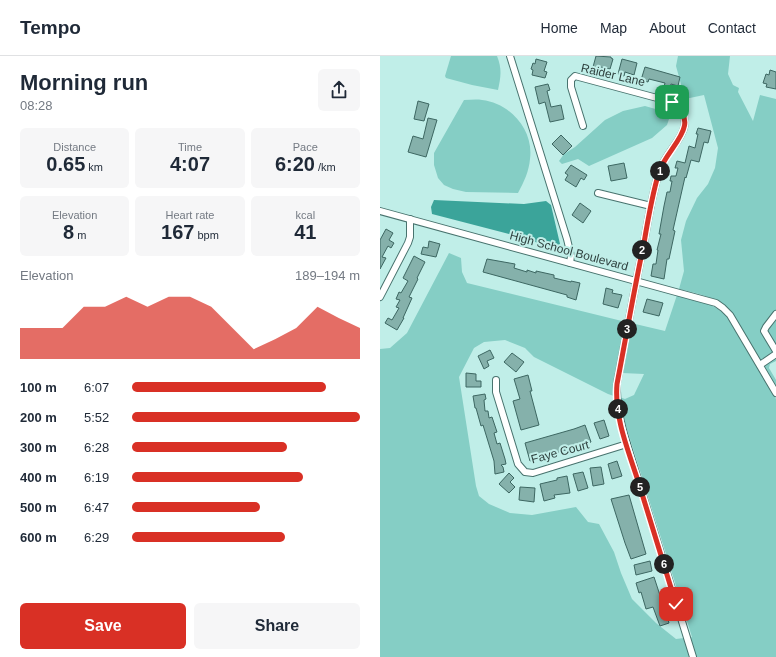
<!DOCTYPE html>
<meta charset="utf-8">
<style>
:root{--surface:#fff;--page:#f6f6f7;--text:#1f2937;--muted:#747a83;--line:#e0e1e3;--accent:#d93025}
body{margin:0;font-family:Arial,sans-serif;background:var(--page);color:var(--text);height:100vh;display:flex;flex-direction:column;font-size:15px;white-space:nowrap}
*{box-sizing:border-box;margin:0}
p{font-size:13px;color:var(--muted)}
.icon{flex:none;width:22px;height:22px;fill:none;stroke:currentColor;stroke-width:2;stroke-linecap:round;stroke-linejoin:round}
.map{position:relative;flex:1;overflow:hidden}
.side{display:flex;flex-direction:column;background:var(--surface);width:380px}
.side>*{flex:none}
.pin{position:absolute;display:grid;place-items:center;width:34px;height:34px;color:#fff;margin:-17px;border-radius:8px;box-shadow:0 2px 6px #0006}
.km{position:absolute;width:20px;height:20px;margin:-10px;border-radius:50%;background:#222;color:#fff;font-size:11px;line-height:20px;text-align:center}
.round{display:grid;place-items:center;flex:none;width:42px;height:42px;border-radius:6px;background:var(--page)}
.head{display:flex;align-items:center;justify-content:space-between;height:68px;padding:0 20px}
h1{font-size:22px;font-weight:600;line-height:30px}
.figures{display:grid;grid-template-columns:repeat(3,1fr);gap:6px;height:68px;padding:4px 20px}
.figures div{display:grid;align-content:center;border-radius:6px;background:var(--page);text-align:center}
.figures b{font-size:20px;font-weight:600}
.figures small{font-size:11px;font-weight:400}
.figures p{font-size:11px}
.chart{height:112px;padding:8px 20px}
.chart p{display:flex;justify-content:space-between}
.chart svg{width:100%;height:72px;margin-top:4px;fill:var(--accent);opacity:.7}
.primary-button{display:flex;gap:8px;margin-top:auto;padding:8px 20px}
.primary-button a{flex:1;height:46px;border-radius:6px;background:var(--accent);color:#fff;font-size:16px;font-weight:600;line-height:46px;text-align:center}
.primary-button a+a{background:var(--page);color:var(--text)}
ul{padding:0 20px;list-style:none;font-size:13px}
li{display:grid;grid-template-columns:64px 48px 1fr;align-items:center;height:30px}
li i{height:10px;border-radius:5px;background:var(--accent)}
header{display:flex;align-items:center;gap:24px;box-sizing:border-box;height:56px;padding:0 20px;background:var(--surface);border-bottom:1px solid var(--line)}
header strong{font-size:19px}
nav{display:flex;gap:22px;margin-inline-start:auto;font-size:14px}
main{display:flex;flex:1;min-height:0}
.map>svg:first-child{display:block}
</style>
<header>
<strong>Tempo</strong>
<nav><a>Home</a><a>Map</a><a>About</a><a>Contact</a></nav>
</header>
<main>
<section class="side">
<div class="head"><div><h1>Morning run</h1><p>08:28</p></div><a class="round"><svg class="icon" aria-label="share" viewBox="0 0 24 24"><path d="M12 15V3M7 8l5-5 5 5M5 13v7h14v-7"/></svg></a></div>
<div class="figures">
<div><p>Distance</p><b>0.65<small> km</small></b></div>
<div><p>Time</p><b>4:07</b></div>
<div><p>Pace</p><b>6:20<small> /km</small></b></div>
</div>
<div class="figures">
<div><p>Elevation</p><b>8<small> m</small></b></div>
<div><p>Heart rate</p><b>167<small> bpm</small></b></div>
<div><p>kcal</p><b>41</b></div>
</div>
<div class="chart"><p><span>Elevation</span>189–194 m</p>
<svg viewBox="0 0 160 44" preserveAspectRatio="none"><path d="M0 44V25L10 25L20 25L30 12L40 12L50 6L60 12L70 6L80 6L90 12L100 25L110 38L120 32L130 25L140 12L150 19L160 25V44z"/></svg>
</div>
<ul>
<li><b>100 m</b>6:07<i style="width:85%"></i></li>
<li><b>200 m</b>5:52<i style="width:100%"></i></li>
<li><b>300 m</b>6:28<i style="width:68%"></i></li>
<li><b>400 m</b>6:19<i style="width:75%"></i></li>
<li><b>500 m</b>6:47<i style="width:56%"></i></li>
<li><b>600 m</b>6:29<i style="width:67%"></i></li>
</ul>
<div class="primary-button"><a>Save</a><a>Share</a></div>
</section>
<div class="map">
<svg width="396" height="601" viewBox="0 0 396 601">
<rect width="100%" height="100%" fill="#c0eee8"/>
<g fill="#85cec5">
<path d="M71,0H117C122,13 121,20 118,34L92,29L66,22L65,20Z"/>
<path d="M298,0H350L348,18L353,29L359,32L358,36L373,65L380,39L396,43V305L390,308L389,312L396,324V332L352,256C337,241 319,238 299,233L304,215L301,184L306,165L317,142L328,128L335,112L338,92L324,39L305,43L296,10Z"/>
<path d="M84,44C90,44 96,43 102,44C130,47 154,74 150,103C149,115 144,126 138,137L86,136L73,133L64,129L58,122L54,109V97Z"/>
<path d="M265,50L286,56L290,60L287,69L272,82L209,110L198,103L182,108L179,105L184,98L195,91L225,64L243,55Z"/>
<path d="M69,197L81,202L82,216L87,227L246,266L235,327L234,340L228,338L154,301L145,292L125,284L104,286L94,292L79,321L96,430L99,440L109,448L130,457L152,459L196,451L208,466L219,468L234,496L241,517L252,543L276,567L296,583L304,582L310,601H0V293L10,292L27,277Z"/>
<path d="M297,239C315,244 334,246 347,261L396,343V601H316L310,582L312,581L240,351L239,341L245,343L254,339L264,318L242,317L251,267L285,275Z"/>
</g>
<path fill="#3ba49a" d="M54,144L144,148L166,145L171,149L180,188L178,191H171L133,179L52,158L51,151Z"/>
<g fill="#85b1ab" stroke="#3d6762">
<path d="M216,0L231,1V2L233,3L230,13L220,11V13L213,11Z"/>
<path d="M156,3L167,6L164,15L167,16L165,22L152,19L153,14L151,13L153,7L155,8Z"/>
<path d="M242,3L257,7L254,19L245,16L244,20L238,18Z"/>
<path d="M265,11L300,21L298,30L291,28L290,32L284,31L285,27L269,23L268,26L261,24Z"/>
<path d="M390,14L396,16V33L386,31L387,28L383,27L386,18L389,19Z"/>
<path d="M168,28L170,34L167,35L171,51L181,49L184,63L170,66L165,46L159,48L155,31Z"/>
<path d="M38,45L49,48L44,65L34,63Z"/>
<path d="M48,62L57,64L46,101L28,96L33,80L43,83Z"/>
<path d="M318,72L331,75L328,87L324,86L319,106L311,104L306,122L305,121L293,174L295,175L289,203H287L284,223L271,220L273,208H276L278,194H277L281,178H279L284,150L287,136H290L292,125H290L291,120H296L298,112H295L297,105L305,107L309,90L315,92L318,78H316Z"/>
<path d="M181,79L192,90L183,99L172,88Z"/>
<path d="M244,107L247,122L231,125L228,110Z"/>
<path d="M191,109L207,119L204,124L201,122L196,131L185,124L188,119L185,117Z"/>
<path d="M200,147L211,155L203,167L192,159Z"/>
<path d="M6,173L13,177L9,184L14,187L11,192L8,190L2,201L6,202L0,213V184Z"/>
<path d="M49,185L60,188L56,201L41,198L43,191L48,192Z"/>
<path d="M34,200L45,206L37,222L38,223L29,241L32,242L23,262H24L17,274L5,267L8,262L12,264L19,252L16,251L20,244L16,243L19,236L21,237L28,225L23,222Z"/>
<path d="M107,203L135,208L134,212L147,216V214L156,217V215L174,219V222L191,226V225L200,227L196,244L187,241V239L103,216Z"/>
<path d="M226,232L233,234L232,237L242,239L238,252L223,248Z"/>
<path d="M267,243L283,247L279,260L263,256Z"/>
<path d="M110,294L114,302L107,305L109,310L104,313L98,300Z"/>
<path d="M132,297L144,306L136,316L124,306Z"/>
<path d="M86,317L96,318V325H101V331H86Z"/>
<path d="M148,319L152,335H150L159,369L141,374L133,345L140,343L134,323Z"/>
<path d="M105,338L106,343L104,344L105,355H108L109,362L112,361L117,376L114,377L117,388L120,387L125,403L126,408L121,409L123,411L124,416L115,418L114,405L103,369L101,370L96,352H95L93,340Z"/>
<path d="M224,364L229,380L220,383L214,367Z"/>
<path d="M205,369L211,386L150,405L145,387L194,373Z"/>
<path d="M237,405L242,420L232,423L228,408Z"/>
<path d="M221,411L224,428L213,430L210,412Z"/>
<path d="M203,416L208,432L198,435L193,418Z"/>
<path d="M129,417L134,422L130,426L135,431L129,437L119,428Z"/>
<path d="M187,420L190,437L174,439L175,442L164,445L160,428L177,424V422Z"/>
<path d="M140,431L155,432L154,446L139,444Z"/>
<path d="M249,439L266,498L251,503L245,487L231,443Z"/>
<path d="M270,505L272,515L256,519L254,509Z"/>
<path d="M274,521L289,567L280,570L273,551L266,553L261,536L259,537L256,527Z"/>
</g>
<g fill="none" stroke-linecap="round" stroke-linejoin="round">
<defs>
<g id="minor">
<path d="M130,0L187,183L191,200L190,207"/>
<path d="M203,70L191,31V24L195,20L292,46C324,70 287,90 279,116C272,139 268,163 264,187C254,234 246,281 237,327C236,349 241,368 247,388L313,601"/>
<path d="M218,137L271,150"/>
<path d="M0,155L336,247L343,252L350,259L396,337"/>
<path d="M0,241L28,187L30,181V163"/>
<path d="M396,258L386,271L384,275L396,295"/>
<path d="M380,309L396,298"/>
<path d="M116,324V336L138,408L145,416L153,417L247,388"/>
</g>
</defs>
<use href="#minor" stroke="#48736e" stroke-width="8"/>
<use href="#minor" stroke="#fff" stroke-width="6"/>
</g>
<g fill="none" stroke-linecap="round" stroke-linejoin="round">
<defs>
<path id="route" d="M292,46C324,69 287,91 279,116C272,139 268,163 264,187C254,234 246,281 237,328C234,362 249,396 259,428C271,468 284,508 296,548"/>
</defs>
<use href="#route" stroke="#fff" stroke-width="8"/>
<use href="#route" stroke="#d93025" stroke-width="5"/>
</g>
<g text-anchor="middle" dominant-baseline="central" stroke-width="4" stroke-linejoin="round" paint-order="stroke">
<g font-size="12" fill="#2e403e" stroke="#c0eee8">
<text transform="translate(233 19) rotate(13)">Raider Lane</text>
<text transform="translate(189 195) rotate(15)">High School Boulevard</text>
<text transform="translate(180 396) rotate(-15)">Faye Court</text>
</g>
</g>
</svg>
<div class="pin" style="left:292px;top:46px;background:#1e9e55"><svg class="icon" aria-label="arrive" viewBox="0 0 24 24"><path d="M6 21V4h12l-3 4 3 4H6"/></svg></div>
<div class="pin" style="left:296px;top:548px;background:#d93025"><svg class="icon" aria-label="check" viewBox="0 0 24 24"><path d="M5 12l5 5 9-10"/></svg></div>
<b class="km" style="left:280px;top:115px">1</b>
<b class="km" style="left:262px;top:194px">2</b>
<b class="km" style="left:247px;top:273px">3</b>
<b class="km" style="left:238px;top:353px">4</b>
<b class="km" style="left:260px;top:431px">5</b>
<b class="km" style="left:284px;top:508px">6</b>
</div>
</main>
